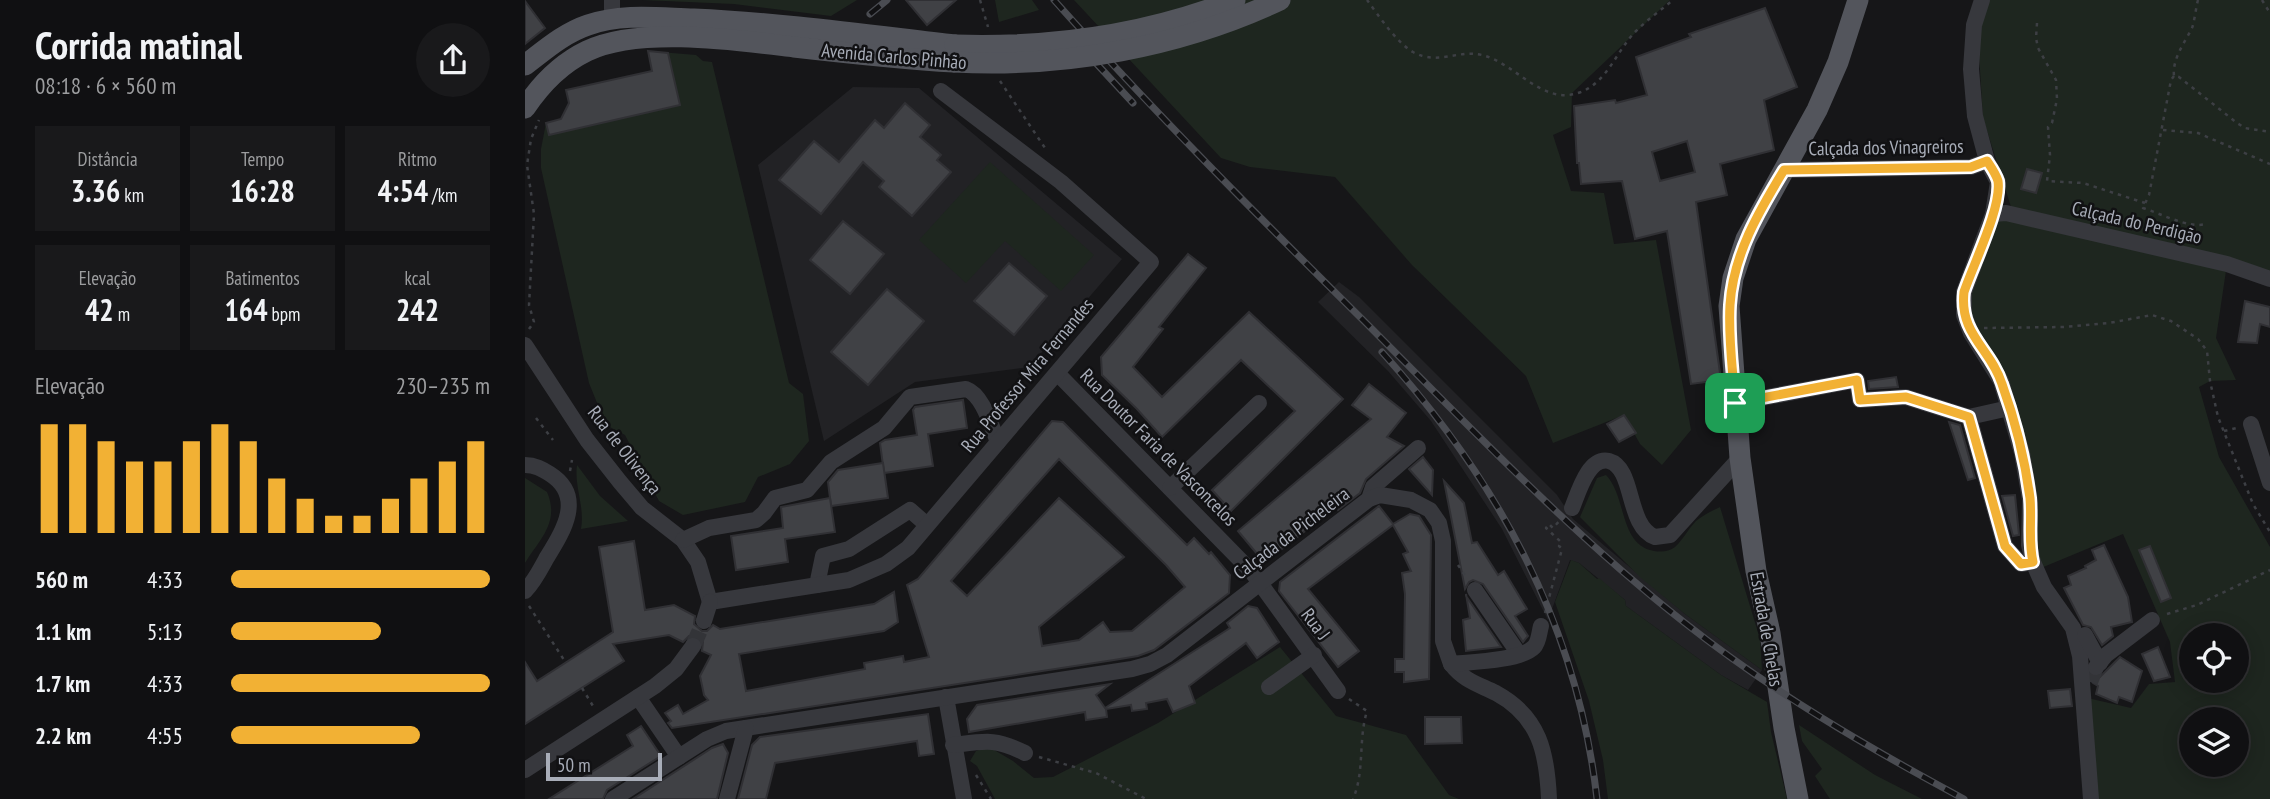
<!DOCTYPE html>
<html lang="pt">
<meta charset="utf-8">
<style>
:root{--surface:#101012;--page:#19191b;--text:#f1f3f6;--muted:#9c9d9f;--line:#303032;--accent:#f2b134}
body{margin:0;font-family:"PT Sans Narrow",sans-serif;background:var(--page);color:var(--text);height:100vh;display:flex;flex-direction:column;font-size:26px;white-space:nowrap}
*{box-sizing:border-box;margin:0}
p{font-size:23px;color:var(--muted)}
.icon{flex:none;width:38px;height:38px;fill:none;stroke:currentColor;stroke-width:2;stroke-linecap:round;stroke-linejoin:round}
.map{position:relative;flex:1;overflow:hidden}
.panel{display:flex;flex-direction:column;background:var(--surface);width:525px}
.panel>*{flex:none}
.buttons{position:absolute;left:1654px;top:623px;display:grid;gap:14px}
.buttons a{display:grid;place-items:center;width:70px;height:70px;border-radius:50%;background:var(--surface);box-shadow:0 4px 18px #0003,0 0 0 2px var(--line);font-size:35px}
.scale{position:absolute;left:21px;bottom:18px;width:116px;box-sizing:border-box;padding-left:7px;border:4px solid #a8adb8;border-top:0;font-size:19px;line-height:24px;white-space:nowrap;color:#a8adb8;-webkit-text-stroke:5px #111113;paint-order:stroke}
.pin{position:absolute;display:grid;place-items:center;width:60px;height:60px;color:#fff;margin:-30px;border-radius:14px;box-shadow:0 4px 10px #0006}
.round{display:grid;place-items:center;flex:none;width:74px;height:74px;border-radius:37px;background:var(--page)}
.headline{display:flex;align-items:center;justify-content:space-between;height:119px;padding:0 35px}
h1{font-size:38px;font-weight:800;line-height:52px}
.stats{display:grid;grid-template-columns:repeat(3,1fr);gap:10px;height:119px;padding:7px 35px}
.stats div{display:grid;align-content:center;border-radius:0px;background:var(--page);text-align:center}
.stats b{font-size:30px;font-weight:800}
.stats small{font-size:19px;font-weight:400}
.stats p{font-size:19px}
.chart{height:196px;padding:14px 35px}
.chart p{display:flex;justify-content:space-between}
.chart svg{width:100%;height:126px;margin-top:7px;stroke:var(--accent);stroke-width:6}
ul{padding:0 35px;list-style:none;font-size:23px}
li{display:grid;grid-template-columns:112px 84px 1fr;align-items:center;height:52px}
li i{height:18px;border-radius:9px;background:var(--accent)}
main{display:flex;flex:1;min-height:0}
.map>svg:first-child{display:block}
</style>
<main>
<section class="panel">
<div class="headline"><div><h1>Corrida matinal</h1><p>08:18 · 6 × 560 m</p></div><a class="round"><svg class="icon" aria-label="share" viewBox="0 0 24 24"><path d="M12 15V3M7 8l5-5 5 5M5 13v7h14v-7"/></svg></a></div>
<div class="stats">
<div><p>Distância</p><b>3.36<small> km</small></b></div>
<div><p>Tempo</p><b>16:28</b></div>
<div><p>Ritmo</p><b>4:54<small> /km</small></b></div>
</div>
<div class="stats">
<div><p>Elevação</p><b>42<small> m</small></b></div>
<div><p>Batimentos</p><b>164<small> bpm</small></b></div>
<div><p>kcal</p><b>242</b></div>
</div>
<div class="chart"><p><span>Elevação</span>230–235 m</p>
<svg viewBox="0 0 160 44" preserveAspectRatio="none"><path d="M5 44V6M15 44V6M25 44V12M35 44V19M45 44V19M55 44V12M65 44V6M75 44V12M85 44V25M95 44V32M105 44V38M115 44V38M125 44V32M135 44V25M145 44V19M155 44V12"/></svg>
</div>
<ul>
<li><b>560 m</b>4:33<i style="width:100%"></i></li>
<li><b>1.1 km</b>5:13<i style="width:58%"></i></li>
<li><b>1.7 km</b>4:33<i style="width:100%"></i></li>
<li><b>2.2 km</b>4:55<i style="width:73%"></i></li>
</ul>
</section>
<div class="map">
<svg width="1745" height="799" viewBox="0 0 1745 799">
<rect width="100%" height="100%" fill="#161618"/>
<g fill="#222225">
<path d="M328,87L394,88L597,259L504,367L390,382L299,441L233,165Z"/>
<path d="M814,282L834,297L1032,495L1048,519L1160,614L1237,670L1223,690L1196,675L1101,606L1100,600L1054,563L1045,560L1023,620L977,529L906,421L863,371L793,302Z"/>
</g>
<g fill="#1e261f" fill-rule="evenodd">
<path d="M117,0H332L306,16L209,4Z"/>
<path d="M470,0H507L514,10L474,22Z"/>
<path d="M549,0H1145L1047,93L1046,127L1028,135L1046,191L1079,193L1089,244L1131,240L1166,430L1137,465L1115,444L1099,415L1028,443L1001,376L887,265L810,177L725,167L696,158Z"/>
<path d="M1460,0H1745V276L1486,207L1458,118L1453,38Z"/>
<path d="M123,51L171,55L178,61L187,62L264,383L278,394L284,441L265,464L233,477L220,502L158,515L134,501L100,435L81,425L64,383L16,168V149L21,123L36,119L44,103L41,90L127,71Z"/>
<path d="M465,162L569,255L536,291L480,241L441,283L394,240Z"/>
<path d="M1468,214L1702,264L1691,338L1711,380L1685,381L1674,387L1694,457L1745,547V799H1566L1558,697L1606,708L1624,684L1650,682L1645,642L1598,534L1516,568L1476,381L1439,315ZM1666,635H1712V681H1666ZM1666,719H1712V765H1666Z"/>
<path d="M52,465L75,496L103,521L56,529C60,506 49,487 52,465Z"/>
<path d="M1081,475C1102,497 1094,545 1129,551C1137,552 1143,552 1150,547C1158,540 1163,529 1171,521C1178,515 1187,511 1195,507L1235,639L1237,670L1160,614L1116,578L1055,517L1072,478Z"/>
<path d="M0,478L22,492C35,522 15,539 0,563Z"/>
<path d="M1046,560L1054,563L1072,579L1074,578L1100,600L1101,606L1196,675L1242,702L1246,732L1262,799H1083L1078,760L1064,701L1030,602Z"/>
<path d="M755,647L811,716L881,735L924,795L934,799H470L452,766L445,761L451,751L464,747L488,761L509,778L528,777L633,723Z"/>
<path d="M1274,725L1350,775L1397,799H1305L1290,776L1297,769L1277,741Z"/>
</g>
<g fill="#404145" stroke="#303034" stroke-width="2" fill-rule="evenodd">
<path d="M381,0H431L402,25Z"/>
<path d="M0,1L20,28L0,44Z"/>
<path d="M1240,8L1272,87L1239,100L1249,150L1195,164L1202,195L1171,202L1196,380L1166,384L1142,231L1110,239L1097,181L1056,184L1054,163H1052L1049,106L1090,100L1091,103L1122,95L1111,57L1166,37L1164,34ZM1162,141L1170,172L1135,181L1127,152Z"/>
<path d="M123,51L143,53L155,105L24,135L21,123L36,119L44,103L41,90L127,71Z"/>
<path d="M380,103L405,125L395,137L416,155L412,160L426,172L387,216L354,187L359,181L338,162L296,214L254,180L289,141L314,162L350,120L359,128Z"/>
<path d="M1502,169L1517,173L1511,193L1496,189Z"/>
<path d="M318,221L359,254L325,294L285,260Z"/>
<path d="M663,254L681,268L634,327L638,329L608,367L637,397L724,312L818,399L701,516L693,506L698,502L687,490L770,411L716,360L637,437L612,409L577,375L576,357Z"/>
<path d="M484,263L522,296L489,335L449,301Z"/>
<path d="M362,289L399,321L343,385L306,352Z"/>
<path d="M1720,301L1745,307V327L1735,324L1732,343L1713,342Z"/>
<path d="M1371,377L1373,387L1344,389L1343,381Z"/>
<path d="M844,384L881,413L862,437L879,446L841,479L835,493L813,510L811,507L744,559L738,561L713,531L846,419L827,405Z"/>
<path d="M438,400L442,428L403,434L408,466L359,473L355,443L360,440L392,435L388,410L390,407Z"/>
<path d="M1099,415L1111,433L1094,442L1082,424Z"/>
<path d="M527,421L538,422L662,545L669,538L684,554L686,552L705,575L704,593L629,650L613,656L589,660L147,728L143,723L146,721L140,713L153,705L158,714L183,700L179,695L175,676L186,655L177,651L178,642L174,637L164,636L158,642L144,635L88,644L99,661L0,724V662L12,681L88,632L74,547L109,541L120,610L149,605L170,616L169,624L177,631H182L188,625L195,629L349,604L369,592L373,622L359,631L214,654L221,691L340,669L339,663L378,656L379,662L404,657L382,585L393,579ZM534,459L641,565L660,587L607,631L585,632L578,622L554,640L517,646L514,627L599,557L534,498L442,596L426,581Z"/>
<path d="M1424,422L1435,425L1450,478L1443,480Z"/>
<path d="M898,457L908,470L907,495L884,469Z"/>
<path d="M358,463L363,498L306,506L303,482L313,470Z"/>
<path d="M919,481L939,503L947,543L952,542L973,575L979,571L1002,609L990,616L1003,636L998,642L958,584L948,580L944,582L940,589Z"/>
<path d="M1490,495L1494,535L1488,536L1477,496Z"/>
<path d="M305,498L310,532L260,539L263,562L211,570L206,536L258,528L256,507Z"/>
<path d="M854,506L868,524L885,514L894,516L906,535L904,679L879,682V672H870V659H879L880,594L877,573L886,571L878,554L883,552L868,525L783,589L834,651L813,667L754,591L755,582Z"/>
<path d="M1579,545L1603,597L1607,622L1586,627L1588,636L1577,645L1566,627L1558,625L1539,588L1546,585L1543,576L1561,568L1560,566L1571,560L1567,550Z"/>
<path d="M1625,546L1646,598L1636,602L1614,550Z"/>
<path d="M941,594V596L976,647L941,651L938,620L945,618Z"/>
<path d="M723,606L732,608L754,642L732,658L721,643L664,686L670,703L648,712L642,699L621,703L622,709L607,711L606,705L581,709L582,717L561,720L560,712L444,732L442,719L452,705L585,684L571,695L580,708L705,628L702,623Z"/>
<path d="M1633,647L1645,677L1629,681L1617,654Z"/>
<path d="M1595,657L1617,671L1607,702L1594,697L1592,703L1571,694L1573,686L1568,683L1567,676L1575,677Z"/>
<path d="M1545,689L1547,706L1525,708L1523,691Z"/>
<path d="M403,714L409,754L394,756L392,741L250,763L241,799H213L227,745L235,737Z"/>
<path d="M900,717H936L937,743L900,744Z"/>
<path d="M116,726L136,756L82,790L78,799H24L108,746L102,735Z"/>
<path d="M198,744L203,753L192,799H108L187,748Z"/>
</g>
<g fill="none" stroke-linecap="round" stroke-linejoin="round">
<g stroke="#333438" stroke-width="16" stroke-dasharray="16 8" stroke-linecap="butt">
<path d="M168,646L179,621"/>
<path d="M1565,682L1571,667"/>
</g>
<g stroke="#3d3f44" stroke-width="2.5" stroke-dasharray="3.5 5" stroke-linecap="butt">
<path d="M455,0L463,27"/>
<path d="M842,0C854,16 871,42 888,52C913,66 933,49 957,55C990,63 1017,105 1053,93C1082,84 1091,51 1111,31C1122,20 1136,10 1148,0"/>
<path d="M1673,0C1671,7 1669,24 1667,28C1660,42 1647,59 1649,76L1654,77L1712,123L1720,128L1745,132"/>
<path d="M1737,0L1745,13"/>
<path d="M1512,23L1511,38L1513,48L1531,80L1532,99L1527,123L1523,127L1525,155L1522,181L1558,183L1620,203"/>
<path d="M1649,76L1646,80L1624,195L1618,208C1634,213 1665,229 1680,224"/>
<path d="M475,81L520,148"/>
<path d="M1638,130L1673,133L1745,164"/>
<path d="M1459,328L1538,327L1584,323L1627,315L1646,321L1673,339L1682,351L1685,381L1693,417L1728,504L1745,532"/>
<path d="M4,329L9,322L4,305L9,214L2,165L6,139L14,120"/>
<path d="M11,418L28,440"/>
<path d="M1699,431L1712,428"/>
<path d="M45,471L47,460"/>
<path d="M933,565L941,577"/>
<path d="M4,606L41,663"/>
<path d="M1020,613L1037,549L1034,546L1036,542L1021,528L1024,524L1028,528L1037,518"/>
<path d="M1642,614L1672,605L1745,570"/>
<path d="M57,688L68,706"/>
<path d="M824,699L842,711C833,740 840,771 828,799"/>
<path d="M514,757L571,773L621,799"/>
<path d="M451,775L466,799"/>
</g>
<g stroke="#37383d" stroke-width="16">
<path d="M1457,0L1449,25L1446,69L1450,116L1462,161L1473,182L1468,214L1439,292V315L1446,333L1476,381L1497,453L1505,500L1504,545L1508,562L1519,587L1548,628L1555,656L1566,799"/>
<path d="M87,19V0"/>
<path d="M1259,170L1446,167L1462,161"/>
<path d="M1468,214L1481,213L1702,264L1745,279"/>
<path d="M0,345L62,440L95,482L117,508L158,540L173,562L185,602"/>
<path d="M532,373L727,572L813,691"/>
<path d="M1211,403L1332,380L1335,400L1381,397L1444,417L1484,408"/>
<path d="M1444,417L1480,546L1496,564L1508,562"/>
<path d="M1726,424L1745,483"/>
<path d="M0,465C10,465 17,469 25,474C61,497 37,533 21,559C15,570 9,582 0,591"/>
<path d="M645,488L734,403"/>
<path d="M844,499L848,487L893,448"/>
<path d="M1047,508C1053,494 1063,456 1084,461C1110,468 1101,526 1130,537L1145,535L1215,458"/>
<path d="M158,540L184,528L231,520L239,513L250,498L282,490L306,462L359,428L385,397L441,389C458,395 466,426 473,442"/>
<path d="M292,585L298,556L324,549L385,510L402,525"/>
<path d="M950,590L994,654"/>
<path d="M185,602L324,580L361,564L383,548L626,262L536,182L416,91"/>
<path d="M179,621L185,602"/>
<path d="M1560,635L1575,663"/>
<path d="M926,664C939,681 953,684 971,693C1015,717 1022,753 1024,799"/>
<path d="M1571,667L1581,655L1627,620"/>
<path d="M744,687L789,655"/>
<path d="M113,697L154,757"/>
<path d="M421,697L439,799"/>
<path d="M428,745C461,741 470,738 500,753"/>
<path d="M0,770L130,686L151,669L168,646"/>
<path d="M88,799L182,739L201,731L607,669L625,664L642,655L844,499L855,495L886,500L905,510L914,523L918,541V641L926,664C946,662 995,661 1009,647C1014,642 1014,633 1016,626"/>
<path d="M202,799L221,728"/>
</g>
<g stroke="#53555c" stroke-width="21">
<path d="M0,65C20,50 39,33 63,25C97,13 134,18 169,19C257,23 343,35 430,45"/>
<path d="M0,108C16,84 35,64 62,51C114,26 211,40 269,47C322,53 376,59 429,62"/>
<path d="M1273,799L1259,728L1245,633L1231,571L1215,458L1204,306L1208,278L1221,239L1292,110L1313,62L1333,0"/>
</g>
<defs>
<g id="rail">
<path d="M529,0C628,111 733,216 839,321C943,425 1044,532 1160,623C1246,691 1342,747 1439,799"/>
<path d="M345,14L362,0"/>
<path d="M570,62L608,103"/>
<path d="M857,352C973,481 1052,624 1072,799"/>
</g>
</defs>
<use href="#rail" stroke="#4a4c52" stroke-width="7"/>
<use href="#rail" stroke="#111113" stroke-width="4.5" stroke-dasharray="13" stroke-linecap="butt"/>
<g stroke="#53555c" stroke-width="21">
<path d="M430,45C524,48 621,35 710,0"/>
<path d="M429,62C539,68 655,47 755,0"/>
</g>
</g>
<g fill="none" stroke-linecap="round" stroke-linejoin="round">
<defs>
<path id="route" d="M1462,161C1466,167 1471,174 1473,181C1477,207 1448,265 1439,292C1434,334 1466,349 1477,384C1490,420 1500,460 1505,498C1507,520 1503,541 1508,562L1496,564L1480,546L1444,417L1381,397L1335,400L1332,380L1210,403C1208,371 1203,337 1205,305C1208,255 1234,211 1259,170L1446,167Z"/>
</defs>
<use href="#route" stroke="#fff" stroke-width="14"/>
<use href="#route" stroke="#f2b134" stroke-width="9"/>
</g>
<g text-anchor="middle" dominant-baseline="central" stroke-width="5" stroke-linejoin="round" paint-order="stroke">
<g font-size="19" fill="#a8adb8" stroke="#111113">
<text transform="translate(369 56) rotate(5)">Avenida Carlos Pinhão</text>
<text transform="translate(1361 147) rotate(-1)">Calçada dos Vinagreiros</text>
<text transform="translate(1612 222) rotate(13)">Calçada do Perdigão</text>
<text transform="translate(502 375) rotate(-50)">Rua Professor Mira Fernandes</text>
<text transform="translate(634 447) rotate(45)">Rua Doutor Faria de Vasconcelos</text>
<text transform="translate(100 450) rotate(52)">Rua de Olivença</text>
<text transform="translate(766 533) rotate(-37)">Calçada da Picheleira</text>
<text transform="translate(791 624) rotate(53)">Rua J</text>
<text transform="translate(1242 629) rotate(80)">Estrada de Chelas</text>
</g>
</g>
</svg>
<div class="buttons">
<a><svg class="icon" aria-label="locate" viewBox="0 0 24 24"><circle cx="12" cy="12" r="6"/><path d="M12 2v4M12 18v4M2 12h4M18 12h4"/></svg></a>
<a><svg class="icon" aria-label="layers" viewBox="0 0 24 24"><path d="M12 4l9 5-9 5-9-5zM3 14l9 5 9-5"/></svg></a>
</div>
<div class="scale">50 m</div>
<div class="pin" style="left:1210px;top:403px;background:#1e9e55"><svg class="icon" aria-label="arrive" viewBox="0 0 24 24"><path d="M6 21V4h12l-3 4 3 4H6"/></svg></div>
</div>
</main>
